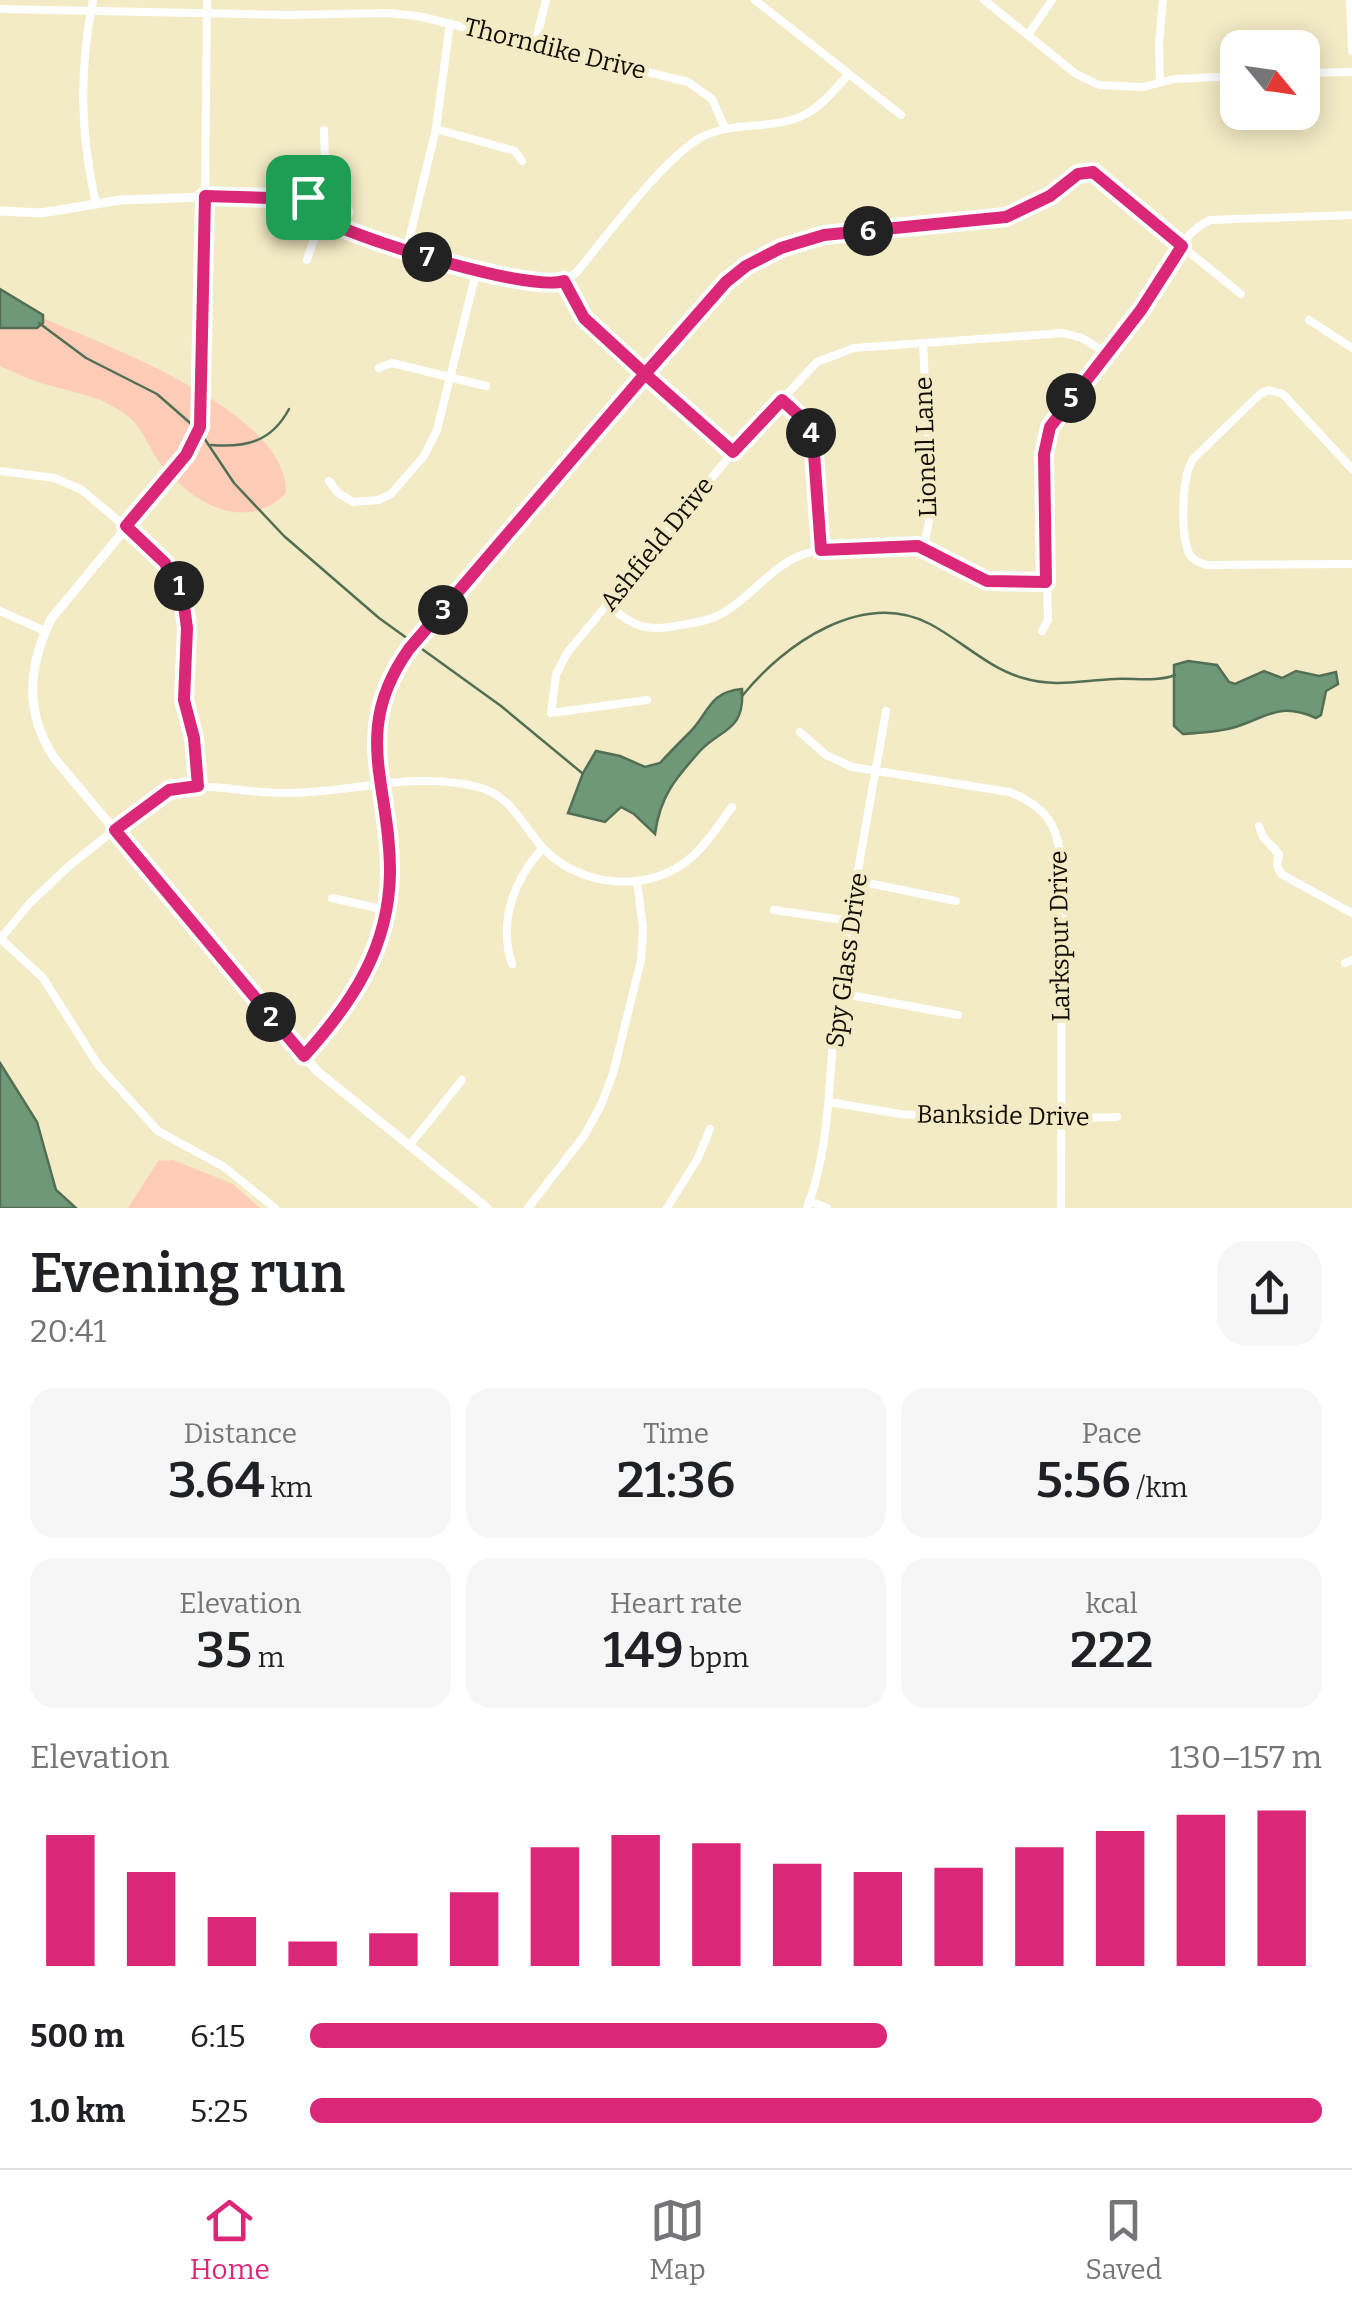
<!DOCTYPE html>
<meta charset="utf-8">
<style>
:root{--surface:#fff;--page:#f6f6f6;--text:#202124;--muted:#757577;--line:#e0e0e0;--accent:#db2777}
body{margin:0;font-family:Bitter,serif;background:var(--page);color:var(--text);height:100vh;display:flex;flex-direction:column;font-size:38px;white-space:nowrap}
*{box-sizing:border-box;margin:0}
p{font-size:32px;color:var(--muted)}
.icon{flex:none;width:55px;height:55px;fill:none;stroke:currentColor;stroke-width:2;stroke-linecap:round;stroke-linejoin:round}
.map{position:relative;height:1208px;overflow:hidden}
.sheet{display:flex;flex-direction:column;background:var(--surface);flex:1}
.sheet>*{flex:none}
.needle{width:65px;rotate:119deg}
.tools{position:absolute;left:1220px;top:30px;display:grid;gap:20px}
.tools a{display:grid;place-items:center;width:100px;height:100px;border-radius:20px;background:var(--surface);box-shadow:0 5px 25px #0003;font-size:50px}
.pin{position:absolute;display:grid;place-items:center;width:85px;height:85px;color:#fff;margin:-42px;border-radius:20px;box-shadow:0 5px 15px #0006}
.km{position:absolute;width:50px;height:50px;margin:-25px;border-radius:50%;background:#222;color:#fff;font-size:28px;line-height:50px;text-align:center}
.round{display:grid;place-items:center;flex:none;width:105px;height:105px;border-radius:30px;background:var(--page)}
.summary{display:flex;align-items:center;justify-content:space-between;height:170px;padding:0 30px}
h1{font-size:55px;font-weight:600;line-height:75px}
.metrics{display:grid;grid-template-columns:repeat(3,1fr);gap:15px;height:170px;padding:10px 30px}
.metrics div{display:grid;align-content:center;border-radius:25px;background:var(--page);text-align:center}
.metrics b{font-size:50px;font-weight:600}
.metrics small{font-size:28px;font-weight:400}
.metrics p{font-size:28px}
.chart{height:280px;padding:20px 30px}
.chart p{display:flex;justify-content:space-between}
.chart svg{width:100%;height:180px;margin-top:10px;stroke:var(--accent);stroke-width:6}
ul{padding:0 30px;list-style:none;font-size:32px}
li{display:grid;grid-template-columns:160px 120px 1fr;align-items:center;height:75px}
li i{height:25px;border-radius:12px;background:var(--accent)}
.menu{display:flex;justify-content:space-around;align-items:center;height:140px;border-top:2px solid var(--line);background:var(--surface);font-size:28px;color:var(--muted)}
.menu a{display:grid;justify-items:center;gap:5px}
.menu .current{color:var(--accent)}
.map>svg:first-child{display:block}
</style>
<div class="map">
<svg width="1352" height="1208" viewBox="0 0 1352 1208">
<rect width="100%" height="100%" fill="#f3ebc5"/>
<g fill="#ffccb8">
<path d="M43,318C108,347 289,412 286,493C244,536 187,500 158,460C148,446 142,427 128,416C100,394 67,392 35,381C23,377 12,371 0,366V328L28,329L43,323Z"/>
<path d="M173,1160L233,1184L260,1208H128L158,1161Z"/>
</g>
<g fill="#6e9878" stroke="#526f55" stroke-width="2.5">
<path d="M0,289L43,315V323L37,328H0Z"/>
<path d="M1188,661L1217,665L1229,682L1235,684L1264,671L1282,678L1296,671L1319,676L1336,672L1338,684L1326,691L1321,715L1316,718C1277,701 1267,718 1232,728C1216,732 1199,733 1183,734L1174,726V665Z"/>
<path d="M742,689C745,732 721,728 700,751C675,779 660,796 655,834L634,814L621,807L605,822L568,813L583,773L596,751L620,756L645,767L660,763C670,752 678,744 688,734C709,715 707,692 742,689Z"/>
<path d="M0,1063L37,1122L56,1190L76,1208H0Z"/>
</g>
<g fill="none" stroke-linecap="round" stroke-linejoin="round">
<g stroke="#526f55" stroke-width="2.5">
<path d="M39,323L86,358L157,394L197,429"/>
<path d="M202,435L234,483L284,536L379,618L501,706L582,773"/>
<path d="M211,445C247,448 272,441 289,409"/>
<path d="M741,693L743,695C784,644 863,589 930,624C962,641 988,668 1023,678C1056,688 1083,680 1115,679C1134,678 1158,682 1175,675"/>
</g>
<g stroke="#fff" stroke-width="8">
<path d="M93,0C79,71 80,133 96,204"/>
<path d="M207,0L205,197L271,198L302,205"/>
<path d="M755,0L901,115"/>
<path d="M984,0L1076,74L1099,85L1143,87L1174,79L1238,76"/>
<path d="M1350,0L1352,51"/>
<path d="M0,9L288,15L387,13L418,16L688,82L712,99L725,128"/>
<path d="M1028,35L1052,0"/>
<path d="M535,44L546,0"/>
<path d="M1302,73L1352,72"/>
<path d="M1160,82L1159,43L1163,0"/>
<path d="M436,129L515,151L522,161"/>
<path d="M324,130L326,192"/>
<circle cx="322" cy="213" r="21"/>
<path d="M338,226L394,249L539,283L560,282L576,273C606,237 662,160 700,138C733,120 771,131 804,115C822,106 835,89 849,74"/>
<path d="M406,252L436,129L450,23"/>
<path d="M307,260L316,233"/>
<path d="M564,281L575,306L593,330L733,452"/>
<path d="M1309,320L1352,348"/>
<path d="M923,344L932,508L923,549"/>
<path d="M379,368L392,363L486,386"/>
<path d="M781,400L805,421L813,440L821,551"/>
<path d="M1352,469L1283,394L1269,390L1260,394L1194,458C1181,475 1181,531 1188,551C1191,560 1199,563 1207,565L1352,564"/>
<path d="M0,471L55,478L82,490L155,552L171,571L186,613L182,685L194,739L198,786"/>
<path d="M329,481L338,493L353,502L378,500L391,494L424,456L437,430L477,269"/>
<path d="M607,604C631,625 644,632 676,626C691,623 707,622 721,614C753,597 772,563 808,553C830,547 895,542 916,546C934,550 948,564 964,572C990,585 1017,583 1047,582"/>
<path d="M0,611L45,631"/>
<path d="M1042,631L1048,620L1044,454L1047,436L1055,418C1084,381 1116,344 1143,306C1163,279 1177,235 1210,220L1352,215"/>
<path d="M647,700L551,713L556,675L567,653L733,452L817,362L854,348L1063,333L1082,338L1106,353"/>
<path d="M800,732L826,755L852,767L1009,792C1053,809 1059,831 1062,874L1061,1208"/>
<path d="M1259,826L1263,837L1279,854L1277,865L1281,874L1352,913"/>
<path d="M858,881L956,901"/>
<path d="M332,898L386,910"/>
<path d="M774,910L850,921"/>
<path d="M0,938L43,978L98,1065L158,1131L224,1167L275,1208"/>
<path d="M1,938L30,903L69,866L148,803L169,791L183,787C216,784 249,793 282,793C348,794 412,770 478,787C512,796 521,824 543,848C581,889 653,894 694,855C709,841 720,823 732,807"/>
<path d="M1345,963L1352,960"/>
<path d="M512,964C498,922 514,879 543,848"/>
<path d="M839,993L958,1015"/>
<path d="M304,1057C352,1003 389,948 390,873C391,788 352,728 409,649L733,275L781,248L824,235L1005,217L1042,201L1078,174L1090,172L1241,294"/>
<path d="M829,1102L900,1114L981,1121L1117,1117"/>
<path d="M409,1146L462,1080"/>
<path d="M809,1201L827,1208"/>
<path d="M528,1208L584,1136L601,1105L613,1074L641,960L643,927L637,881"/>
<path d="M667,1208L698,1158L710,1129"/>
<path d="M807,1208C831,1146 828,1077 836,1012C849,911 869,811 886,711"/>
</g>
<path stroke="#fff" stroke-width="9" d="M0,211L41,213L120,200L205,197L199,429L186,455L51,619C28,667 24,713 55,759L317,1071L487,1208"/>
</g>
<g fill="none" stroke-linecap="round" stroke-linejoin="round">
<defs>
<path id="route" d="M308,197L302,205L271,198L205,196L200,427L186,455L126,526L165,563L183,598L187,628L184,700L194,738L198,786L169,790L115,830L304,1056C352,1003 389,948 390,873C391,785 350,732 409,649L645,374L733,452L782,400L805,421L813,440L821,550L918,546L987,581L1046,582L1044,454L1050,427L1141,310L1182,246L1093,172L1078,174L1050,196L1006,217L824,235L781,248L746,266L726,282L645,374L584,318L564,281C530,292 374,243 338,226L343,212L332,194L321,192L308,197"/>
</defs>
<use href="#route" stroke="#fff" stroke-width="20"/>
<use href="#route" stroke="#db2777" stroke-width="12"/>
</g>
<g text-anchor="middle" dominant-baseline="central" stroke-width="9" stroke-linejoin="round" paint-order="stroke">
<g font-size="25" fill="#110e03" stroke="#f3ebc5">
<text transform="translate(555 49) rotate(14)">Thorndike Drive</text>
<text transform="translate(926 447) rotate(-92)">Lionell Lane</text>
<text transform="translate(657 544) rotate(-51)">Ashfield Drive</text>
<text transform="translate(1060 936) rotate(-91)">Larkspur Drive</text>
<text transform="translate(847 960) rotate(-82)">Spy Glass Drive</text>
<text transform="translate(1003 1116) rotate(1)">Bankside Drive</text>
</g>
</g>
</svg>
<div class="tools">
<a><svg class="needle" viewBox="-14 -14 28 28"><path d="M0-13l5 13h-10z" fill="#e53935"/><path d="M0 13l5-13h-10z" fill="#757577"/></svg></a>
</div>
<div class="pin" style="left:308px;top:197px;background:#1e9e55"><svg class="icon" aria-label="arrive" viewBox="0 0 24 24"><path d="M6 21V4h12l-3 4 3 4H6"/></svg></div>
<b class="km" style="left:179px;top:586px">1</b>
<b class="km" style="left:271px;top:1017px">2</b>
<b class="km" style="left:443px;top:610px">3</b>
<b class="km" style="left:811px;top:433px">4</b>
<b class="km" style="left:1071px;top:398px">5</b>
<b class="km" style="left:868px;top:231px">6</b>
<b class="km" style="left:427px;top:257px">7</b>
</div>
<section class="sheet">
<div class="summary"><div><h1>Evening run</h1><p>20:41</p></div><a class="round"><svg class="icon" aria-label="share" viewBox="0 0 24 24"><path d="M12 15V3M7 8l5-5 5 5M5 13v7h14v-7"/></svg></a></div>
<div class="metrics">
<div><p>Distance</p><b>3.64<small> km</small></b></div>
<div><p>Time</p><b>21:36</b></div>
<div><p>Pace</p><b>5:56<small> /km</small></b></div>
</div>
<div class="metrics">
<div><p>Elevation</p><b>35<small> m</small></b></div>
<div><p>Heart rate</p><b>149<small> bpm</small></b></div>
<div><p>kcal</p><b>222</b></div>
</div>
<div class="chart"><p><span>Elevation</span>130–157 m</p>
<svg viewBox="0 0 160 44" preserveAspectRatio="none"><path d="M5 44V12M15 44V21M25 44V32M35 44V38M45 44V36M55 44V26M65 44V15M75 44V12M85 44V14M95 44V19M105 44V21M115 44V20M125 44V15M135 44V11M145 44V7M155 44V6"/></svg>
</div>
<ul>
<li><b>500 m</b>6:15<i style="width:57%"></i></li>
<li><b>1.0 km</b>5:25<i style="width:100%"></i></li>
</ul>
</section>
<nav class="menu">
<a class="current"><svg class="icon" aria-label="home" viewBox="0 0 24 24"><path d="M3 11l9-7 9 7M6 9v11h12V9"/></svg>Home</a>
<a><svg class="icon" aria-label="map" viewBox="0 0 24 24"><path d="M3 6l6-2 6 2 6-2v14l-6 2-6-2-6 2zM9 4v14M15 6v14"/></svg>Map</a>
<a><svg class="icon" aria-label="saved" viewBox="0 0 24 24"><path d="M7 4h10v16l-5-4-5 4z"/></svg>Saved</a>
</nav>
